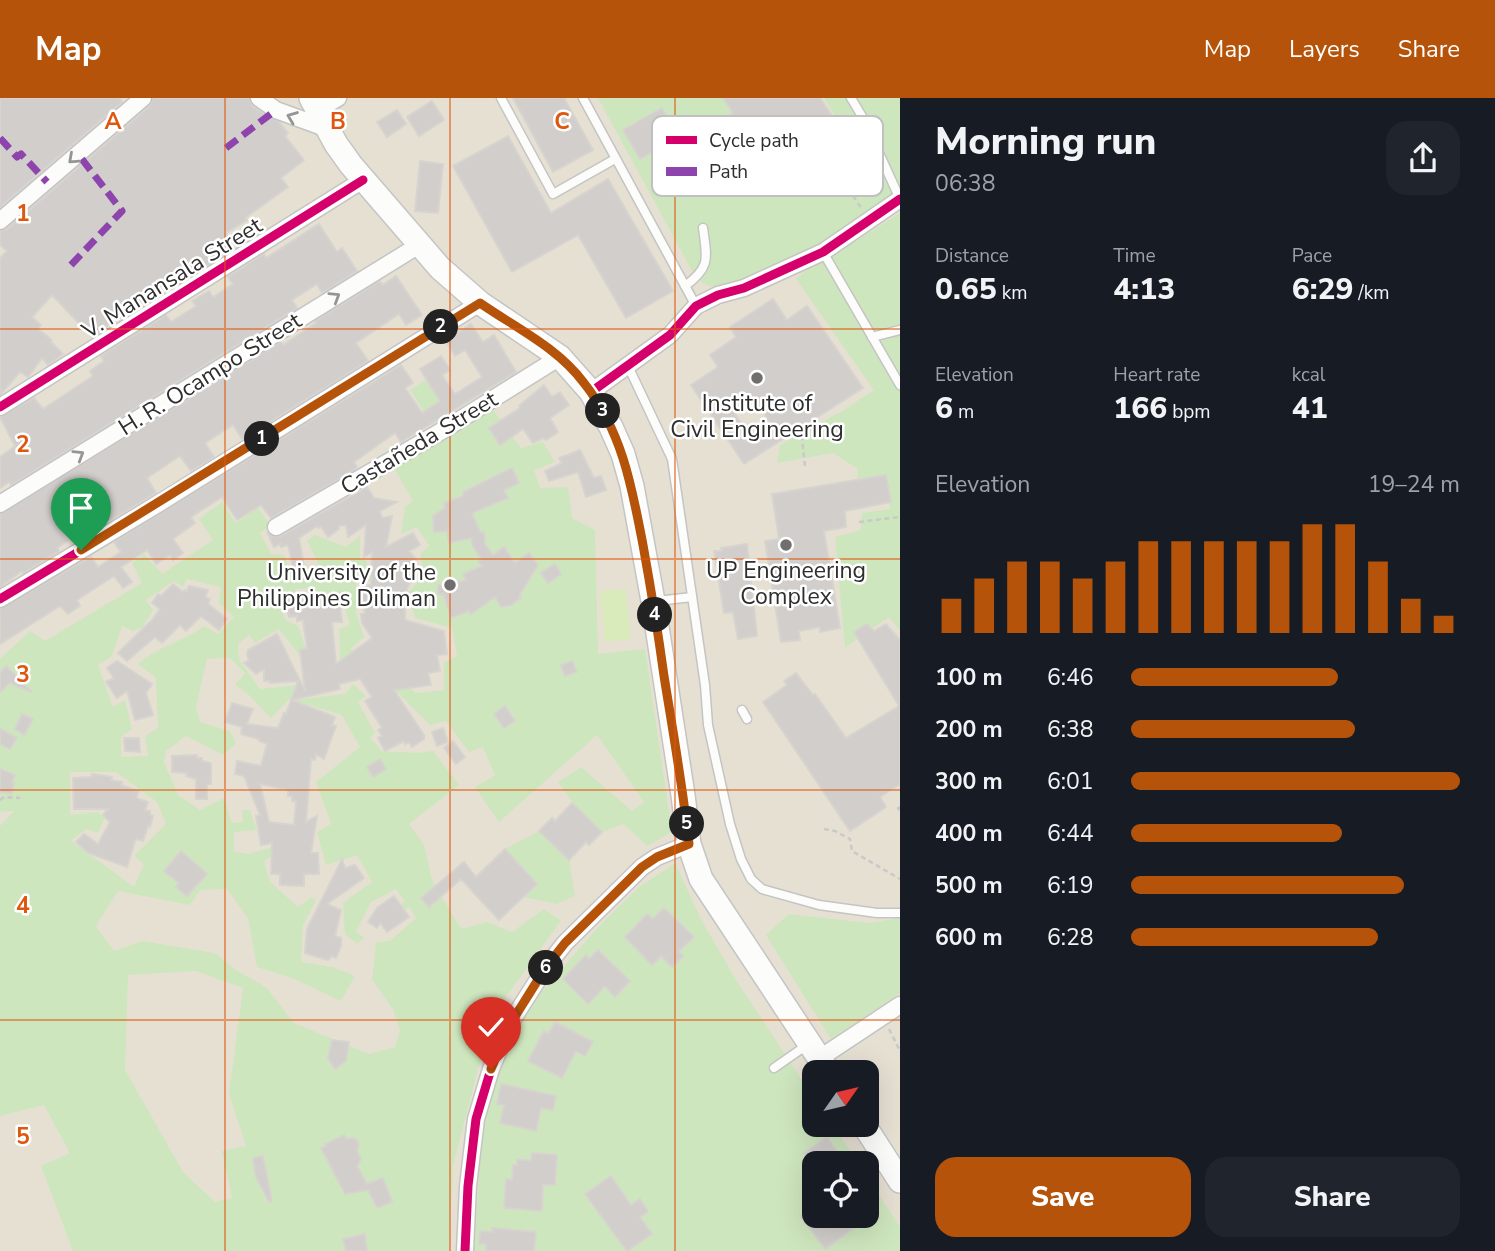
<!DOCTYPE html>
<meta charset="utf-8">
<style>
:root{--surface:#171b24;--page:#20242c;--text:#f1f3f6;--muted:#9ea1a6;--accent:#b45309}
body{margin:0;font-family:"Nunito Sans",sans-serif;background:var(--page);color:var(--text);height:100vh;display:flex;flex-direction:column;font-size:26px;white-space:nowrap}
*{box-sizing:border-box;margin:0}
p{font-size:23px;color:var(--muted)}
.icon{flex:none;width:38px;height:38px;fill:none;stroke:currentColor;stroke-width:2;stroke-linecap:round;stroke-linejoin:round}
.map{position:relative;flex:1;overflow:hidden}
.panel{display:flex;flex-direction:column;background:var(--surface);width:595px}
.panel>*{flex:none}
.needle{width:46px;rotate:56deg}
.fabs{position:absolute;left:802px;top:962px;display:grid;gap:14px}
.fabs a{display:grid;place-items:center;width:77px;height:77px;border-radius:14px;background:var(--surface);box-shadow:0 7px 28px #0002;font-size:35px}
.pin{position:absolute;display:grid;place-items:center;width:60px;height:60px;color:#fff;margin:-72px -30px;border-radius:50% 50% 50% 0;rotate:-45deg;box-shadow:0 0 7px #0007}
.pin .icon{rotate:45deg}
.km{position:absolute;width:35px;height:35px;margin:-18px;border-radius:50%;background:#222;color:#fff;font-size:19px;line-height:35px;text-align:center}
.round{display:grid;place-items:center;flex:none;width:74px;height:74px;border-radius:21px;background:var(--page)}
.overview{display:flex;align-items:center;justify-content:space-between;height:119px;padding:0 35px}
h1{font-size:38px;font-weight:800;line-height:52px}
.figures{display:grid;grid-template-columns:repeat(3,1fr);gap:10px;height:119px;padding:7px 35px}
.figures div{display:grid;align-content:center}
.figures b{font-size:30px;font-weight:800}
.figures small{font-size:19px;font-weight:400}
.figures p{font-size:19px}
.chart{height:196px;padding:14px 35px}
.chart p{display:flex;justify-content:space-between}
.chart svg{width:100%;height:126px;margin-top:7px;stroke:var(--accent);stroke-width:6}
.primary-button{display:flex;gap:14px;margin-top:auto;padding:14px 35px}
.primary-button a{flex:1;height:80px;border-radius:21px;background:var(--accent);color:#fff;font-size:28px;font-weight:800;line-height:80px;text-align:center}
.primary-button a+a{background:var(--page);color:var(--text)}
ul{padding:0 35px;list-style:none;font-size:23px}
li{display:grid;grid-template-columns:112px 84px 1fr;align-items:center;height:52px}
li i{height:18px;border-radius:9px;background:var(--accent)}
header{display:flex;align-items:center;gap:42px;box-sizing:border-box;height:98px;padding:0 35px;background:var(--accent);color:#fff}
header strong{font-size:33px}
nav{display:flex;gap:38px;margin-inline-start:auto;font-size:24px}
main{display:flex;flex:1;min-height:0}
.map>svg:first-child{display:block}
</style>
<header>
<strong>Map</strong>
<nav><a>Map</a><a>Layers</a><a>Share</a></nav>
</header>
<main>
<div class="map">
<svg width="900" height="1153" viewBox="0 0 900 1153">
<rect width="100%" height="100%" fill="#ece8e4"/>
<path fill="#e6e0d3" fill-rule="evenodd" d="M0,0H900V1153H0ZM814,975H866V1027H814ZM814,1066H866V1118H814Z"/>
<g fill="#cee6be" fill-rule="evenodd">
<path d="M598,0H740L736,22L785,88L811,72L806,63L845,34L824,0H900V96L823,149L722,189C706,189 701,186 692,173Z"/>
<path d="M900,115V532L889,519L845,550L835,439L861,432L862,415L890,411L884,380H857L858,371L833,355L777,365L780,347L844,312L874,292L796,181L820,161L862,139Z"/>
<path d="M427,281L460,327L491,309L521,350L543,344L555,364L534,372L540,390L568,389L572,420L595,432L598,556L645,551L672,734L647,748L624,726L602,734L573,705L558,684L581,669L632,713L644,704L597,637L499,724L475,689L495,677L483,649L469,654L446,623L430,627L395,592L407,587L416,595L444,592V564L457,558L452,530L415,520L408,494L425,477L420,456L429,448L417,429L401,436L405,409L413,403L387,358L434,329L410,292Z"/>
<path d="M222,404L236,425L258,410L271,428L260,435L271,456L284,457L291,478L320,469L307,443L315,437L346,449L360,438V461L366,462L369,476L378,477L377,482L356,484V515L364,539L351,550L355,561L340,562L339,531L350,527L342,499L329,497L318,505L311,490L296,491L292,499L280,502L285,522L298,528L306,551L304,563L279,531L255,545L249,537L238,546L239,561L260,591L299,587L302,601L345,596L353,586L366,598L358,604L375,635L370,640L382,653L418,655L433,653L459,687L409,726L424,747L432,782L461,831L487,824L512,834L544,811L561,823L499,908L478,971L453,1068L449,1153H73L41,1068L70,1055L44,1007L0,1018V728L14,713L0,714V561L30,533L45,543L142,485L132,465L144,456L162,476L213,442L199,421ZM187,481L221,489L219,505L234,519L218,536L204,528C183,544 158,548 138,566L156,580L158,630L145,638L148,658L121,659V639L132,631L125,602L113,609L98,567L112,558L122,528L133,533L143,529L153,512L146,502L174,483L183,489ZM230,560L245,575L235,587L249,597L271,620L289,601L342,617L360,649L316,684L331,726L317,734L326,767L357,757L372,784L343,805L345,836L357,846L364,840L356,833L371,804L396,791L405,803L384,823L386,826L409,809L416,820L390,843L376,844L372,882L393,911L400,932L395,949L369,956L294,925L267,890L236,872L215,855L143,843L114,853L96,828L118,793L190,807L200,792L227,791L248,820L257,869L294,881L341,903L355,878L332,869L301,864L303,827L316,803L311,799L298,809L270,784L264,763L280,753L277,748L248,756L234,753V734L257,732L250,712H242L243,724L232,725L224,700L200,712L178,697L164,664L166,653L186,638L223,657L236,646L230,633L200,624L196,609L207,561ZM70,674H116L157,704L166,726L134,758L144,766L134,789L71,743L86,731L98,735L105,719L97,714L70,717ZM196,873L243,890L229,996L246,1048L222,1053L232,1100L215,1104L183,1074L125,972L128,877Z"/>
<path d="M539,733L569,762L575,798L556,806L523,799L537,785L505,751Z"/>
<path d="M675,765L702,823L736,882L814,1000V1027H833L859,1066H814V1118H866V1077L900,1129V1153H474L482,1033L497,973L531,906L600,827L638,790Z"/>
<path d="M789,816L869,825L900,820V895L831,941L766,837Z"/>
</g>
<path fill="#d9eabb" d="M626,491L631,541L605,544L600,493Z"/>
<g fill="#d1cecb" stroke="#d7d4d0" stroke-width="2" fill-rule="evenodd">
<path d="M0,0H119L122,4L0,109Z"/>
<path d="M153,0H249L253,9L279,24L288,35L285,38L304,62L281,80L288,89L245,120L247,122L226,135L233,151L170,190L166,184L139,202L141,205L92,239L52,197L32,219L41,227L38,231L52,242L51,244L63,256L48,267L42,260L28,279L20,274L0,297V160L7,153L0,147V133L7,131L150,8Z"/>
<path d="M513,0H564L593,52L553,74Z"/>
<path d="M723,0H820L839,28L816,44L820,51L791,70L794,75L779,85L756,50L746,57L722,22L733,15Z"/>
<path d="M432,3L444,22L419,38L407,19Z"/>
<path d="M662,10L679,39L640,61L623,32Z"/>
<path d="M397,12L406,26L387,39L377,24Z"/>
<path d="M508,38L551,115L608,81L673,193L626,220L578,137L512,174L453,68Z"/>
<path d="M420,63L443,66L438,115L415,113Z"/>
<path d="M319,126L337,154L342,150L357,173L322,195L317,186L292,202L297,210L11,387L9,384L0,390V359L15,348L0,319L34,300L43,311L93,278L90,273L104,263L101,258L166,217L171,224L196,208L192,203L209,193L213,199L233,186L228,179L264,156L266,160Z"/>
<path d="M396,178L422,217L406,227L399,216L356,245L368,263L242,341L233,327L205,345L214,359L191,373L180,358L147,380L156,395L94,432L84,418L61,433L67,443L57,450L59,453L23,475L22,473L0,489V416L281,244L283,247L316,225L315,223L380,183L383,187Z"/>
<path d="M773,201L787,222L807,208L863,290L744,366L691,287L718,269L710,257L736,239L730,229ZM755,302L775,332L753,343L735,316Z"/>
<path d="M471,226L483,244L494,237L516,274L401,344L395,335L354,364L357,369L351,374L271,420L261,407L237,422L222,399L191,419L195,425L173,441L183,455L173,462L170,457L156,466L147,452L121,469L132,484L123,490L114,478L77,502L80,508L68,516L60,508L0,546V511L91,459L98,469L121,454L114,444L401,267L413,285L405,290L422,315L440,303L420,271L441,258L450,272L442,277L455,296L482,279L465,252L455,258L446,243Z"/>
<path d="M544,287L552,299L560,294L569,307L550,320L558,334L546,342L543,340L533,345L523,331L500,347L489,330L520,310L519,308Z"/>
<path d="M580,352L594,380L601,378L606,392L586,399L578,374L549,383L545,373L562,365L559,360Z"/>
<path d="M512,370L519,385L504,392L508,400L472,415L480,434H484L485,446L493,457L504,449L515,465L529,455L538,467L519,498L521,500L511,507L501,509L495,499L471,516L469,513L451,520L444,497L438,496V487L466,482L463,476L482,468L478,463L481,461L472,447L471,440L449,445L447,433L434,434L433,418L445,410L444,405L463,398V394Z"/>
<path d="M886,377L891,404L845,413L846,429L824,433L840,530L820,534V529L799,533L800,542L781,544L765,443L779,441L772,396Z"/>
<path d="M367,389L374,400L397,404L380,413L382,420L392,418L386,449L413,435L420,447L409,453L416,461L413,479L401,503L405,504V522L444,533L447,556L437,557L440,573L428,575L431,587L394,592L424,637V641L412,649L409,644L405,646L404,643L385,653L378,640L382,638L378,632L382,630L365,603L372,599L360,581L339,586L340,591L292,602L335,619L332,627L336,628L324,661L316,656L315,662L311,661L306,724L317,718L311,755H318L319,776H304V788L280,787V776H271L272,745L261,747L256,718L260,717L244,678L235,676L237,663L261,668L267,646L259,643V641L241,636L242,629L225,624L232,605L253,611L247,626L278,630L284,615L286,616L298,583L270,585V583H264V571L256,576L244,565L249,562L247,557L248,552L277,536L305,593L300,552L307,550L303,522L297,523V518L289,519L286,503L310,499V503L334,502V506H340L342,524H332L336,566L372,540L362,525L361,516L365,515L361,496H364L362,488L371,487L372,454L364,459L366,427L348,439L346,427L339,428V431L328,439L321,429L318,430L317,428L299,440L304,469L293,471L289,450L287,447L281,449L280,446L274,449L268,436L275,439L281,438ZM260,686L288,692V698H292V703H296L294,727L269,724Z"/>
<path d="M747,446L757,538L738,541L733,514L724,515L714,453H722L721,450Z"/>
<path d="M555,466L561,476L548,485L541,475Z"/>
<path d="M173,486L183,494L185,492L187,493L189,488L208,492L205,499L210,501L208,506L227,521L219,532L201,518L186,533L180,527L162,545L155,539L127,563L118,555L152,522L160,511L152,505L158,496L161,498Z"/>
<path d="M867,526L874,533L886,526L900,542V686L880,699L886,709L850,733L763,604L787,587L784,583L796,575L813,597L815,596L846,640L899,608L854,534Z"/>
<path d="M117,563L152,586L146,595L153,617L135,622L127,593L117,600L106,584L114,580L107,570Z"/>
<path d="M572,563L577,574L565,578L561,567Z"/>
<path d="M6,568L31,593V594L10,585L0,594V575Z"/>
<path d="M505,608L515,623L504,630L494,616Z"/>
<path d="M22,616L33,621L24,637L15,631Z"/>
<path d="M443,630L448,644L437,648L432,634Z"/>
<path d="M0,631L17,640L10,651L0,646Z"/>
<path d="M124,640H139L140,654L125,653Z"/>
<path d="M453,643L465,659L456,666L444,650Z"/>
<path d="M197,657V660H202V663L211,665V686H207V701H196V681L186,678L187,675L172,674V658Z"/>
<path d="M380,661L386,671L373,679L367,669Z"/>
<path d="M0,671L15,677L12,684L14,685L12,696L0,694Z"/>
<path d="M92,676L112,679L111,682L122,684L121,687L139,693L136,700L148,704L145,712L150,713V717L153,718L150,729L148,728L143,743L137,741L135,743L127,769L88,755L76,744L84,736L98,746L110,724L103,717L108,711H74L73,680L92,679Z"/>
<path d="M572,705L602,734L589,747L586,744L569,762L539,733L552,720L555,723Z"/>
<path d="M505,751L537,786L499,822L461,781L429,809L421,800L464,764L476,779Z"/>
<path d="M181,753L207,776L187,798L176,789L179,785L164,773Z"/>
<path d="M342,761L345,770L355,767L364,780L327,806L341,812L335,838L341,840V848L336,860L332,858L328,862L305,855L306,842L307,831Z"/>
<path d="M394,798L409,819L387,834L380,825L377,830L368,824L377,810Z"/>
<path d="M664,810L694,839L679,853L683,858L672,869L661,858L652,867L625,839L647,816L653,821Z"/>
<path d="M598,852L630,883L615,899L605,888L588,906L563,881L586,857L589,861Z"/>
<path d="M555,924L593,944L585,958L576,953L562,980L528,963L544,933L548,936Z"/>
<path d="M332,942L349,944L346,963L335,971L328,960Z"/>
<path d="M501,986L556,998L553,1012L541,1010L536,1033L500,1025L504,1007L497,1006Z"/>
<path d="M344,1037L347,1041L353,1040L357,1042L359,1047L357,1053L361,1061L357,1068L367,1086L383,1080L392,1104L377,1110L368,1092L345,1096L321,1050L326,1048L325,1046Z"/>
<path d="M827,1039L840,1058L829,1066H812L804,1055Z"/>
<path d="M532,1055L557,1057L555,1087H543L542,1113L504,1110L506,1081L512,1082L513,1067H517V1061L531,1063Z"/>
<path d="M263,1058L272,1103L269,1104L256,1079L253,1060Z"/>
<path d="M611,1078L631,1107L640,1101L648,1114L640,1119L652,1136L627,1153L585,1096Z"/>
<path d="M801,1118H853L859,1126L825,1151Z"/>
<path d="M492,1130L536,1134L534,1153H486V1146H479L480,1133L492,1134Z"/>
<path d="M365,1136L367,1153H346L343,1141Z"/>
</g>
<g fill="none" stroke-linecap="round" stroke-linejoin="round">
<defs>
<g id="lane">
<path d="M501,0L553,96L615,61"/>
<path d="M583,0L696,208"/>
<path d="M851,0L863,20L900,101"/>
<path d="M823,154L900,287"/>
<path d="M685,188C711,169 707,160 703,130"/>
<path d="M872,239L900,232"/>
<path d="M628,268L672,361L705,587L708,627L730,726L741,761L751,781L762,791L819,807L877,815H900"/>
<path d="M657,503L692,499"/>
<path d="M742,612L747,621"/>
<path d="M774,970L807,947"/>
</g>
<g id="street">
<path d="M259,0L276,12L328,31"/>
<path d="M318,12L338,0"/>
<path d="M0,123L143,0"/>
<path d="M591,294L670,237L696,208L718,197L744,190L823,154L900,101"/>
<path d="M0,309L363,82"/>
<path d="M0,406L419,147"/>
<path d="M276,429L445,331L560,259"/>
<path d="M0,501L163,403L480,205"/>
<path d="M820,960L900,907"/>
<path d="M465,1153L468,1088L476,1021L491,971L509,927L546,869L565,845L642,769L657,759L689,746"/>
</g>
<g id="secondary">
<path d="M311,0L336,46L351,67L440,170L480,205L560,259L591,294L611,329L623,356L632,388L653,503L683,697L689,746L701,781L829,975"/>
<path d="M864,1027L900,1083"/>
</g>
</defs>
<use href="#lane" stroke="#c5c4c5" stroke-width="11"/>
<use href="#street" stroke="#c5c4c5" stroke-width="19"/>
<use href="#secondary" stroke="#c5c4c5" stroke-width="26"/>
<g stroke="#c9c9c8" stroke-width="2.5" stroke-dasharray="5 3.5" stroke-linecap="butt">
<path d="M824,56L862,111"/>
<path d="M801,329L805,369"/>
<path d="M859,424L900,419"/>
<path d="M0,702L4,699L20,700"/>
<path d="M900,709L898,710L900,714"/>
<path d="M824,731L835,733L850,741L852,753L900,781"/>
<path d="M889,931L900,953"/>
</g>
<use href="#lane" stroke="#fcfcfb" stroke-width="8"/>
<use href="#street" stroke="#fcfcfb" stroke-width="16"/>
<use href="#secondary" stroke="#fcfcfb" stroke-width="23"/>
<g stroke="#8e44ad" stroke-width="7" stroke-dasharray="14 7" stroke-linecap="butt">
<path d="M0,40L17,59L21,56L47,84"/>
<path d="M226,50L276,12"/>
<path d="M71,167L122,113L78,56"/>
</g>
<defs>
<g id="cycleway">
<path d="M591,294L670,237L696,208L718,197L744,190L823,154L900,101"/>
<path d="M0,309L363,82"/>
<path d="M0,501L163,403L480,205"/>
<path d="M465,1153L468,1088L476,1021L491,971L509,927L546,869L565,845L642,769L657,759L689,746"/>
</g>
</defs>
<use href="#cycleway" stroke="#fff" stroke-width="13"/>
<use href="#cycleway" stroke="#d6006c" stroke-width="9"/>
</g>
<defs><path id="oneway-chevron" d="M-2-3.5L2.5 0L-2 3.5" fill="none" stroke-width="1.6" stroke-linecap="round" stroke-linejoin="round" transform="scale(1.75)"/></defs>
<g stroke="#959594">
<use href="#oneway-chevron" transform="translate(292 19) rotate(-159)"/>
<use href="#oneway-chevron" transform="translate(73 61) rotate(138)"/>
<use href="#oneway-chevron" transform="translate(335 199) rotate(-32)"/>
<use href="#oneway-chevron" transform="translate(79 357) rotate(-32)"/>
</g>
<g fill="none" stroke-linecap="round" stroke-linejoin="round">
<defs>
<path id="route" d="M81,452L480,205C516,230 557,249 584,285C622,333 632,389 643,447C651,491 658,534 664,578C673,634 683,690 689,746L657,759L642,769L565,845L546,869L509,928L491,971"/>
</defs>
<use href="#route" stroke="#fff" stroke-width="14"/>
<use href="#route" stroke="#b45309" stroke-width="9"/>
</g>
<path fill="none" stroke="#df570e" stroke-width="2" stroke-opacity="0.55" d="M225,0V1153M450,0V1153M675,0V1153M0,231H900M0,461H900M0,692H900M0,922H900"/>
<g fill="#706f6e" stroke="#fff" stroke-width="2.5">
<circle cx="757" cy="280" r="7"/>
<circle cx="786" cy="447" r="7"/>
<circle cx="450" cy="487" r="7"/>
</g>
<g text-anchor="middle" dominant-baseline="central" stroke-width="5" stroke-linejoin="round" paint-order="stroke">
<g font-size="23" fill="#2e2e2e" stroke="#fff">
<text transform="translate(172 180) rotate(-32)">V. Manansala Street</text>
<text transform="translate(210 276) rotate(-32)">H. R. Ocampo Street</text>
<text transform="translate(419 345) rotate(-31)">Castañeda Street</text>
</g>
<g font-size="23" fill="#2e2e2e" stroke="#fff">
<text x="757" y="305">Institute of<tspan x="757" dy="26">Civil Engineering</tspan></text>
<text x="786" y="472">UP Engineering<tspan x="786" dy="26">Complex</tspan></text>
<text x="436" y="474" text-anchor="end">University of the<tspan x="436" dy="26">Philippines Diliman</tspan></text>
</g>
</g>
<rect x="652" y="18" width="231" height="80" rx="10" fill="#fff" stroke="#c0c0c0" stroke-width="2"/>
<rect x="666" y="38" width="31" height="8" fill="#d6006c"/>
<rect x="666" y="69" width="31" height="9" fill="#8e44ad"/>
<g font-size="19" fill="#2e2e2e">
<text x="709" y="49">Cycle path</text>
<text x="709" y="80">Path</text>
</g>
<g font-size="23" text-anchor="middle" font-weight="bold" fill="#df570e" stroke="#fff" stroke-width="5" stroke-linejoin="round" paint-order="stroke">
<text x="113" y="31">A</text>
<text x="338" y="31">B</text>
<text x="562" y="31">C</text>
<text x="23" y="123">1</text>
<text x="23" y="354">2</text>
<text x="23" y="584">3</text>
<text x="23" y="815">4</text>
<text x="23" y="1046">5</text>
</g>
</svg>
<div class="fabs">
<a><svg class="needle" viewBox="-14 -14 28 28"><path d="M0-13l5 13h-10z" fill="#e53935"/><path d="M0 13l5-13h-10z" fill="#9ea1a6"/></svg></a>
<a><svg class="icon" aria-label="locate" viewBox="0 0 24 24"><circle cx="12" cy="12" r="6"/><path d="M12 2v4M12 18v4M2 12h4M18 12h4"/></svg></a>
</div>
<div class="pin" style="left:81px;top:452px;background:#1e9e55"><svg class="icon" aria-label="arrive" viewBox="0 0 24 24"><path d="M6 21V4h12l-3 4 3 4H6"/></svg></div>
<div class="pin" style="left:491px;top:971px;background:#d93025"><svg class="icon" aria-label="check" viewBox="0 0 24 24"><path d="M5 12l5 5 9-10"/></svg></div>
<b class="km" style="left:262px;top:341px">1</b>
<b class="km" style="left:441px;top:229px">2</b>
<b class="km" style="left:603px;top:313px">3</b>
<b class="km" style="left:655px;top:517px">4</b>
<b class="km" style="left:687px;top:726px">5</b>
<b class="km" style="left:546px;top:870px">6</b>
</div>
<section class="panel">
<div class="overview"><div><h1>Morning run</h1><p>06:38</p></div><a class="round"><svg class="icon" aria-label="share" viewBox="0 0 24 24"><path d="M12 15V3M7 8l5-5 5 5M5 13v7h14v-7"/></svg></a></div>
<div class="figures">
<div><p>Distance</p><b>0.65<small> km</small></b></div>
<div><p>Time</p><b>4:13</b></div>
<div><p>Pace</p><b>6:29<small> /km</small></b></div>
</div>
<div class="figures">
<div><p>Elevation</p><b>6<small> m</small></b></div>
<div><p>Heart rate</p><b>166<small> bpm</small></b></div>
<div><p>kcal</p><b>41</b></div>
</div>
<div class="chart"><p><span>Elevation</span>19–24 m</p>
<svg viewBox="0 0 160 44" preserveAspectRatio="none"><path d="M5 44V32M15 44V25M25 44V19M35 44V19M45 44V25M55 44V19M65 44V12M75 44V12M85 44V12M95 44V12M105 44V12M115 44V6M125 44V6M135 44V19M145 44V32M155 44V38"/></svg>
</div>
<ul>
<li><b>100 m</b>6:46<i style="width:63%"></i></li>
<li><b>200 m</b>6:38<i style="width:68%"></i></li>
<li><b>300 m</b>6:01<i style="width:100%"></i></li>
<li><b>400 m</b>6:44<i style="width:64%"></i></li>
<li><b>500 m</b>6:19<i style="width:83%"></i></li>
<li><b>600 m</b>6:28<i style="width:75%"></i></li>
</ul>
<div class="primary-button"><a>Save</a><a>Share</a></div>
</section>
</main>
